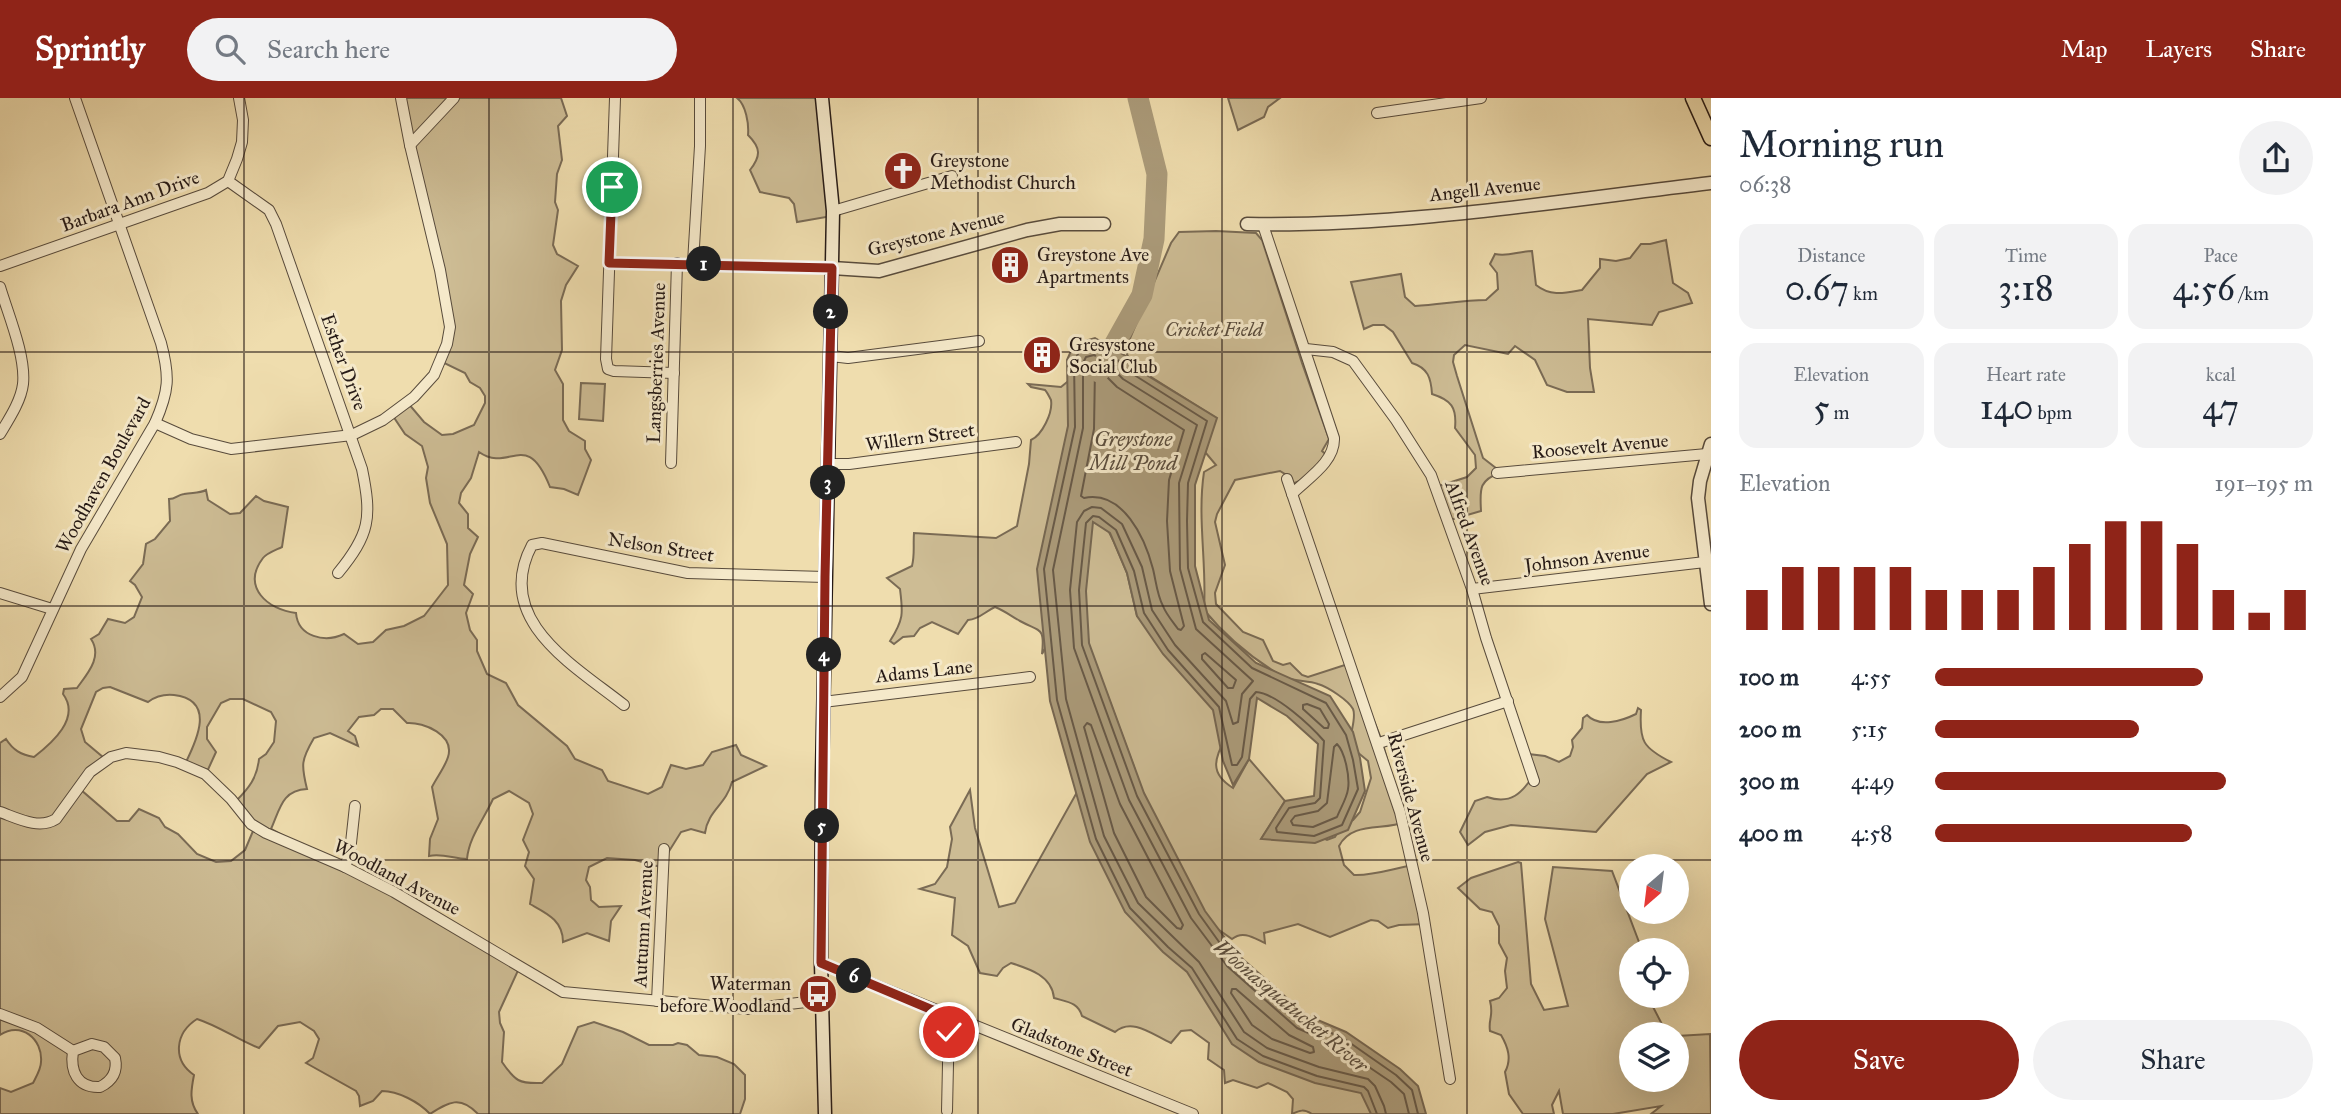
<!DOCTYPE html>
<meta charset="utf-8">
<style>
:root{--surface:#fff;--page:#f2f2f3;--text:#1f2937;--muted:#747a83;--accent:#8f2418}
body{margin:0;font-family:"IM FELL Great Primer",serif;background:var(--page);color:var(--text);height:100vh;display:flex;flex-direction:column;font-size:26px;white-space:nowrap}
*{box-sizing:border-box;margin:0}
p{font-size:23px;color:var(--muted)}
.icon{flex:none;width:38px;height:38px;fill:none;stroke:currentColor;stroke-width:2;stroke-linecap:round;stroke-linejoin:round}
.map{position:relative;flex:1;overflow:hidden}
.panel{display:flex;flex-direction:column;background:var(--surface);width:630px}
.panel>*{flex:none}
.needle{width:46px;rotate:208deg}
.buttons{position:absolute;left:1619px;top:756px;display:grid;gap:14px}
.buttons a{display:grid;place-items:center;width:70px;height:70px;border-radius:50%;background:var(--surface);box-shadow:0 7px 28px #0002;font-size:35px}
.pin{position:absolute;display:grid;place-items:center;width:60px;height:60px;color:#fff;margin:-30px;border:4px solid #fff;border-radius:50%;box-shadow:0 2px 7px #0007}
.km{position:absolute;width:35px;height:35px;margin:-18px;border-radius:50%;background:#222;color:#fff;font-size:19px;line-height:35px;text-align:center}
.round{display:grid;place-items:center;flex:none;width:74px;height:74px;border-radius:37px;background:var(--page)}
.head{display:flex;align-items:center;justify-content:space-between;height:119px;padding:0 28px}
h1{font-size:38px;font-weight:600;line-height:52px}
.metrics{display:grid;grid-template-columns:repeat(3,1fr);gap:10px;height:119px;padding:7px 28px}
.metrics div{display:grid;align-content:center;border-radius:18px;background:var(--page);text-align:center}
.metrics b{font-size:35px;font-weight:600}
.metrics small{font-size:19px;font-weight:400}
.metrics p{font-size:19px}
.chart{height:196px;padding:14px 28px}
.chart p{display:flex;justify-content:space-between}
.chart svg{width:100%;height:126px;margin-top:7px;stroke:var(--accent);stroke-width:6}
.action{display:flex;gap:14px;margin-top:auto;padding:14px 28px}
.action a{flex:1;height:80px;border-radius:42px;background:var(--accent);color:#fff;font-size:28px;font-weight:600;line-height:80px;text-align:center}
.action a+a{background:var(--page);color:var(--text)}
ul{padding:0 28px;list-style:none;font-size:23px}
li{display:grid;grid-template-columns:112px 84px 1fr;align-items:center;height:52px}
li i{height:18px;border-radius:9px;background:var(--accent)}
header{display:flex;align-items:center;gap:42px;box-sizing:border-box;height:98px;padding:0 35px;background:var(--accent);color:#fff}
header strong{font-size:33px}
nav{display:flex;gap:38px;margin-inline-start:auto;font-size:24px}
.search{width:490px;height:63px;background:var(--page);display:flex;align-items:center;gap:18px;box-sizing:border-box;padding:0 24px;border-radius:38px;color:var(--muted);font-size:26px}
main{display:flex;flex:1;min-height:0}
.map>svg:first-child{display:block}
</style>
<header>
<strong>Sprintly</strong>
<div class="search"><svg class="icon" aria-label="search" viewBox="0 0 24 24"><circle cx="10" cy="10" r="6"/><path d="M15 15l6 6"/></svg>Search here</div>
<nav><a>Map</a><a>Layers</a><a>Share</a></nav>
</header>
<main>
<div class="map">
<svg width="1711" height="1016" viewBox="0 0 1711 1016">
<rect width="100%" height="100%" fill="#efddae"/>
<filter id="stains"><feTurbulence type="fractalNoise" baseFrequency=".00286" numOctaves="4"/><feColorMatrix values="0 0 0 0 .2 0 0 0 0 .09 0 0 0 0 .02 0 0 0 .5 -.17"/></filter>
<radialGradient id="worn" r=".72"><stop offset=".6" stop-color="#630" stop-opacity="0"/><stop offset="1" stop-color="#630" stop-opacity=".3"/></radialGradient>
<g fill="#cdbc94" stroke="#7a6b55" stroke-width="2" fill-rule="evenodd">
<path d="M404,0H561L567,18L558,28L562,62L557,76L555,104L558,112L553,147L557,156L578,168L566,187L561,203L562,252L555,272L563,286V322L569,333L585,343V351L591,362L578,397L564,391L550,389C526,329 510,376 479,354L471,380L461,395L459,405L468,416V430L478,439L470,456L464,487L473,496L466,515L470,532L477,542V553L487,576L506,585L518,607L567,648L575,661L602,672L608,683L648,696L662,689L671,667L686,671L703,667L712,654L736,647L741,657L766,668L732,684C726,707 708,712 705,735L691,731L681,734L666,758L664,770L635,762L607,760L589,769L586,782L590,789L591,802L599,809L621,808L611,823L609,843L587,835L563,844C563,822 546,815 530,806L534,781L525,768L529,754L523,742L533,716L529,705L509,693L493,701C484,721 469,739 467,761C454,761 443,755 429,758L430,741L438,721L432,689C437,679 445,669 448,659C455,637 424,624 407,625L393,611H381L374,617L359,619L348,633L355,638L358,648L330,635L314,640C301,662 301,667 307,691C282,692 280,711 271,731L521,866L499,914L500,925L504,934L502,964C515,983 519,986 542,985L562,966L578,929L594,924L623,934L649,947H673L678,945L687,947L699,957L717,959L734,966L745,977V1001L740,1016H478C460,997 449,1004 430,1016C419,1004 398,993 382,993L373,1003L360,1008L359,998L356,993L306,965L313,960L319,941L314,933L300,924L278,928L259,950C238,942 219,928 197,921C175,935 172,962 194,977C191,992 189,1004 198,1016H0V990L11,994L33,985C36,979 41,971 41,964C43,941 21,923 0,937V645L6,641C13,652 21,657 34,659C52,645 81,620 63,596L64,591L77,590C87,576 103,559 91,541L99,536L108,521L125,525L134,519L142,499L135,487L130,483L143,466L146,446L155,441L170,423L169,401C176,401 177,397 184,396C192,394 198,396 206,392L208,402L230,416L240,415L256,398L264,403L288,409L282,449C276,452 267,455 263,460C241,489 268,512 296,515C298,539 325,545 344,536L358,546L373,544L386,532L404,528L424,518L448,487L447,446L430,405L426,380L428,369L422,348L405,336L391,315L408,305L424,324L442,337L453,336L474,327L485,305V298L480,290L470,284L465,275L440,263L448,224ZM110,589L148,604C156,598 164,596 174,597C216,602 197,642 185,666L206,676L216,654L207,641V629L221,605L230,601H243L271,614L276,623L274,644L266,656L259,661C257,680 249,690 236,703L256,726L245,752L231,763L216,764L197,756L178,736L165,729L159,720L139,711L129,723H117L80,691L104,660L85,644L81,631L96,594L103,590Z"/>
<path d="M737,0H823L832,118L797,124L794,106L789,100L760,94L750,72C761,58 761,50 748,37C749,26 746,7 737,0Z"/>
<path d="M1228,0H1280L1268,9L1264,19L1238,32Z"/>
<path d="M1216,133L1256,135L1262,142L1302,265L1329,341L1322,353L1330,360L1312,378L1292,386L1288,378L1280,373L1235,382L1217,416L1215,424L1225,467L1215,495L1216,506L1243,534L1263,542L1273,563L1283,567L1290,565L1302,577L1308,579L1351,565L1382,643L1405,724C1383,733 1352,723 1339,748L1344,767L1354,777C1373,778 1395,770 1414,767L1427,826L1399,827L1388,830L1378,823L1371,822L1330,839L1298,826L1264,835L1265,845C1254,840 1243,832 1232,841L1212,827L1147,719L1134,669L1107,596L1097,578L1089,550L1083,485L1089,421L1108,432L1114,444L1127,475L1137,518L1205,583L1228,634C1217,658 1206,673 1233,690L1249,661L1285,703L1262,740L1307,733L1327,742L1335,739L1343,725L1353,722L1360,714L1371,680L1368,663L1350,648C1349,637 1357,620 1353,611C1348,602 1328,589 1318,586C1307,582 1293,584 1282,578C1251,560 1227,540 1204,512C1207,466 1197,420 1204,374L1216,367L1205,354L1216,320L1132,267L1125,252L1171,145L1179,134Z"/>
<path d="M1666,142L1673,185L1688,195L1692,205L1659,214L1652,227L1588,221L1590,270L1594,294H1567L1547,287L1535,262L1515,248L1508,256L1465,247L1454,257L1453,264L1457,278L1483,360L1501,374C1478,383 1480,391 1481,413L1450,422L1439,388L1467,379L1476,370L1475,357L1455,330C1457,309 1451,302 1432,296C1431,280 1428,270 1412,265L1393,234L1384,227H1373L1364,231L1351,184L1401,176L1405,199L1415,208C1439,207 1462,202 1486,202L1498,191L1497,175L1490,166L1495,156C1509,159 1518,153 1532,153L1536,187C1551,199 1565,195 1582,192L1600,170V161L1616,163L1630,160L1641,146H1650Z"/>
<path d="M1072,280L1051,540L1042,556C1045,528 1040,534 1020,523C1011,518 1005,513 995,509C984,514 980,521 968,522L958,536L932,524L920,530L914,538L903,539L894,546L890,543C904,521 903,515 900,491L887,480L912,468C915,456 913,447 914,435L996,440L1017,428L1029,366L1031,342C1042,337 1053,315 1051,302C1050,300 1046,293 1045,292L1031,289L1028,286L1061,289Z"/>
<path d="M581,285L605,286L603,323L579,321Z"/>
<path d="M1638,610L1641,612C1639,643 1643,650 1671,664L1647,676L1596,734L1511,727L1485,734L1468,747L1460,734L1475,703L1487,699C1511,707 1522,695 1534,677L1528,656L1545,658L1559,664L1570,658L1573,649L1572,642L1582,630L1583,620L1587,617C1599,630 1622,623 1636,616Z"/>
<path d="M1086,678L1095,701L1382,1016H1312C1304,1011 1300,1012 1292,1016L1293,1001L1287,994L1268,985L1257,990L1233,982L1225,985L1224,972L1208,961L1209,945L1191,932L1181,933L1171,945C1153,937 1132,919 1115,934L1082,918C1078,904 1067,904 1054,900C1052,878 1030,871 1011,865L1003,870L997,878L980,875L968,848L952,837L955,800L920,791L935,786L947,769L952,741L950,729L970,692L975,730L999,809L1015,805Z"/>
<path d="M1518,764L1521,765L1531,886L1544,912L1568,908L1545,821L1553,769L1612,773L1642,852H1631V898H1650L1651,905L1667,936H1631V982H1676L1677,938L1710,936L1711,1016H1651L1661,1008L1613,1016H1563L1559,993L1552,1007L1554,1016H1523L1509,996L1505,974C1512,961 1508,949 1501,937L1490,933C1488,921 1494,918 1490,903L1499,900L1507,890L1505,873L1507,860L1499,845V828L1492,814L1480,811L1458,790L1471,780Z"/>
</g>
<path fill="#ab9b7a" stroke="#766752" stroke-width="2" d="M1095,240L1129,260L1132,268L1217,320L1195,387V468L1209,522L1256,565L1330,598L1353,634L1360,660L1365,693L1348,732L1315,745L1261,741L1285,703L1314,698L1318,646L1287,618L1257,600L1249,661L1233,687L1223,663L1213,612L1163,556L1137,518L1127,475L1110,435L1093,424L1086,493L1089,545L1144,695L1205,813L1237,856L1306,917L1346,934L1400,971L1418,988L1426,1016H1371L1361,995L1315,985L1259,964L1232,946L1187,874L1163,854L1125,814L1090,744L1050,603L1037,471L1068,328L1067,262L1074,246Z"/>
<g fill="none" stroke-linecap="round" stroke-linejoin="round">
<g stroke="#685a48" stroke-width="2">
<path d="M1095,271H1099L1117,289L1184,332L1169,382L1167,423L1170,473L1184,528L1181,532L1178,531C1173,524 1166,516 1163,508C1157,497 1156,483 1153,471C1145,440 1123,392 1084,400L1081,398L1094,331Z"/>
<path d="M1205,555L1236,582L1233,590H1228L1202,561V557Z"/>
<path d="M1307,606L1320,611L1329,626L1328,630H1324L1303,611V607Z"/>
<path d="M1087,625L1091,627L1120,706L1183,827L1181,831L1177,830L1146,799L1114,735L1084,629Z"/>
<path d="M1337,646C1345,654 1350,679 1348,691C1347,700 1340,711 1337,719L1313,729L1293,727L1291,723L1295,718L1318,713L1327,705L1334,649Z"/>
<path d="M1232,891H1236L1289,937L1313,949L1314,954L1310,955L1272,941L1252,927L1231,895Z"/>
<path d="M1377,1016L1368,993L1364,989L1317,978L1263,958L1237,941L1192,870L1168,849L1130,810L1096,741L1057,602L1044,471L1075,329L1074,264L1080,252L1095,247C1109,254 1119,261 1128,273L1207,323L1188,385L1187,423L1188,470L1203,524L1252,570L1326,605L1346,637L1353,662L1358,691L1342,727L1314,738L1277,734L1276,730L1289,710L1315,705L1320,700L1324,643C1311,628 1276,595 1256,594L1250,601L1242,659L1237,667H1232L1219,609L1168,552L1144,515L1134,473L1116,432L1099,419L1093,418L1086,425L1079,492L1082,547L1137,698L1199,816L1232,862L1301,922L1343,940L1396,977L1412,992L1418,1016"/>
<path d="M1386,1016L1384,1008L1375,988L1368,981L1319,969L1267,950L1244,934L1199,864L1138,805L1104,738L1066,601L1053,472L1083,330V265L1086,259L1094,257C1109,264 1112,270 1123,281L1197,327L1179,385L1180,471L1196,531L1253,583L1242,596L1238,624L1233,626L1226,603L1175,547L1152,512L1142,469L1122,426L1101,410L1092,409L1084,413L1077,424L1070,492L1074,550L1129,702L1191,820L1227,868L1297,930L1338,948L1391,984L1404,996L1409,1016"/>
</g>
<path stroke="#ab9b7a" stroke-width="21" d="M1099,274L1142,197L1154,141L1157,76L1138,0"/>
<defs>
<g id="minor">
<path d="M615,0L606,261L608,271L614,273L674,275"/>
<path d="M1377,15L1481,0"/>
<path d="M410,47L454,0"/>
<path d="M228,83L269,112L276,126L362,371C372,420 370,436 338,475"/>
<path d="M833,113L952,78"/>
<path d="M1263,127L1334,340C1335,364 1308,380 1292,396"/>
<path d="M609,165L832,170"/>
<path d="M693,165L700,48V0"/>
<path d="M0,168L208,95L228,83L237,61L242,44L243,22L239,0"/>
<path d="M0,189C8,216 26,258 23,286C21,303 9,321 0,336"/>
<path d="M1306,251L1333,254L1353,263L1396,322L1431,377L1472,491L1486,540L1534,683"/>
<path d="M831,258L848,260L979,243"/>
<path d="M155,325L191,341L231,351L352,337L383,322L414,299L434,277L447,246L450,229L440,172L410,47L401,0"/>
<path d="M671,365L677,165"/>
<path d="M828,366H849L1016,344"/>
<path d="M1497,375L1707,356"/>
<path d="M1287,381L1400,714L1423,815L1450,981"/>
<path d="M1472,491L1705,464"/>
<path d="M0,495L52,511"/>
<path d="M0,599L22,579L81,451L155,325C169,293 170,279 161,245L75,0"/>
<path d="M823,604L1030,579"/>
<path d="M624,607C575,568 492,522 532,447L542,445L688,475L825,479"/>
<path d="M1379,645L1508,603"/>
<path d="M0,714C17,720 39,732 56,721L90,674L111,659L126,655L159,659L177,664L205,676L231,701L251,726L266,735L345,769L394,794L563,894L747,911L823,902"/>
<path d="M345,769L350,754L355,708"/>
<path d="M821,865L1193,1016"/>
<path d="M657,903L664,751"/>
<path d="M0,916L37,930L73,953"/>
<path d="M92,946L104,949L115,960C118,974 112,983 100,989C77,990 70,973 73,953Z"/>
<path d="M947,1013L949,919"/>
</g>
<g id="tertiary">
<path d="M1247,126C1402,129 1558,103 1711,85"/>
<path d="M832,170L879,173L1027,132L1060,126H1104"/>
<path d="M1711,346L1700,383L1698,400L1711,506"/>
</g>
<path id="secondary" d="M822,0L833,113L822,678L821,865L825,1016"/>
<path id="primary" d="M1693,0L1711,40"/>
</defs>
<use href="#minor" stroke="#584b3c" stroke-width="12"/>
<use href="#tertiary" stroke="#584b3c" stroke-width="15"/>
<use href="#secondary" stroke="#261a16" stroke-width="15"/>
<use href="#primary" stroke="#261a16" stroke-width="17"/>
<use href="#minor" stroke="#f5e9ca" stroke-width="10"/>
<use href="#tertiary" stroke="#f5e9ca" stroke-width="12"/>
<use href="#secondary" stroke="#f5e9ca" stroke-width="12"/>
<use href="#primary" stroke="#efddae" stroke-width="14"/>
</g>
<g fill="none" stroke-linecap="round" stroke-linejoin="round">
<defs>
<path id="route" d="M612,89L609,165L832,170L825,479L821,865L949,919V934"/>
</defs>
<use href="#route" stroke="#fff" stroke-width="14"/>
<use href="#route" stroke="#8f2418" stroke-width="9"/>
</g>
<path fill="none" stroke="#261a16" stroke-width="2" stroke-opacity="0.55" d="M244,0V1016M489,0V1016M733,0V1016M978,0V1016M1222,0V1016M1467,0V1016M0,254H1711M0,508H1711M0,762H1711"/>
<defs>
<symbol id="church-disc" viewBox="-11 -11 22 22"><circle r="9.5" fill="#8f2418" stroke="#f5e9ca"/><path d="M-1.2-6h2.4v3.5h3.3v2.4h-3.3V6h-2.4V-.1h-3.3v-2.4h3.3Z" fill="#fff"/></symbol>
<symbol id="building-disc" viewBox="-11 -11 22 22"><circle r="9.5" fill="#8f2418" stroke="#f5e9ca"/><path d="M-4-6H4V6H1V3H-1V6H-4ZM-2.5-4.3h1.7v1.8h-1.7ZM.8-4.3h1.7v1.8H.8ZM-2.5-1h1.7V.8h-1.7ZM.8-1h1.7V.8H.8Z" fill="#fff"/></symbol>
<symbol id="bus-disc" viewBox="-11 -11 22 22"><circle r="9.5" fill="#8f2418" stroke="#f5e9ca"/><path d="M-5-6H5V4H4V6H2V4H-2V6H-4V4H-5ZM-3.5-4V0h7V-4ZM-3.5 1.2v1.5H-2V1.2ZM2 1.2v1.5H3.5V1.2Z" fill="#fff"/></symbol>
</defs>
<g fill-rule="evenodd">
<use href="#church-disc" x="881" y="51" width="44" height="44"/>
<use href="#building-disc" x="988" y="145" width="44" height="44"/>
<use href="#building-disc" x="1020" y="235" width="44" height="44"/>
<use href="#bus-disc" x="796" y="874" width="44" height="44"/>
</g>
<g text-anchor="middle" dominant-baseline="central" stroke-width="6" stroke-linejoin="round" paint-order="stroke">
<g font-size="19" fill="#261a16" stroke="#f5e9ca" text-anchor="start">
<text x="930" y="62">Greystone<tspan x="930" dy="22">Methodist Church</tspan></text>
<text x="1037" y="156">Greystone Ave<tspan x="1037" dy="22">Apartments</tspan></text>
<text x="1069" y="246">Gresystone<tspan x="1069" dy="22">Social Club</tspan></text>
<text x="791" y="885" text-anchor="end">Waterman<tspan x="791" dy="22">before Woodland</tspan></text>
</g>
<g font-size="19" fill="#261a16" stroke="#f5e9ca">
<text transform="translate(1485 91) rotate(-6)">Angell Avenue</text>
<text transform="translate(130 103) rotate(-20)">Barbara Ann Drive</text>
<text transform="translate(936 135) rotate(-14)">Greystone Avenue</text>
<text transform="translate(344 264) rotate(70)">Esther Drive</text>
<text transform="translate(656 265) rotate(-88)">Langsberries Avenue</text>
<text transform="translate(920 339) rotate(-8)">Willern Street</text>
<text transform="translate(1600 348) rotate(-5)">Roosevelt Avenue</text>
<text transform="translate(103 377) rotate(-61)">Woodhaven Boulevard</text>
<text transform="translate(1470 435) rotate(70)">Alfred Avenue</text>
<text transform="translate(661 449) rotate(9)">Nelson Street</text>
<text transform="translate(1587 460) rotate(-7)">Johnson Avenue</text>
<text transform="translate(924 573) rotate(-6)">Adams Lane</text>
<text transform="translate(1411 699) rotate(75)">Riverside Avenue</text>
<text transform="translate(397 779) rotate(28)">Woodland Avenue</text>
<text transform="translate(643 826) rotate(-87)">Autumn Avenue</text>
<text transform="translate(1072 949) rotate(22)">Gladstone Street</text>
</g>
<g font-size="19" font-style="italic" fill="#584b3c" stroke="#f5e9ca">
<text x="1214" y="231">Cricket Field</text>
</g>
<g font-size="21" font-style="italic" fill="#5b4e3e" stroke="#f5e9ca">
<text x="1133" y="341">Greystone<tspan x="1133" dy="24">Mill Pond</tspan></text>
<text transform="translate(1291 908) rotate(40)">Woonasquatucket River</text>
</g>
</g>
<rect width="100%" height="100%" filter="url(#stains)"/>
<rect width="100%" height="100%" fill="url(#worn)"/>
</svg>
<div class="buttons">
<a><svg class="needle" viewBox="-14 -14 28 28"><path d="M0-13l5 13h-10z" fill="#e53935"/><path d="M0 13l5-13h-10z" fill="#747a83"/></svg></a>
<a><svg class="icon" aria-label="locate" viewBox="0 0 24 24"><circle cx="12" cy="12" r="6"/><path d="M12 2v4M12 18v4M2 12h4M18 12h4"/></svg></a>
<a><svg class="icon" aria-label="layers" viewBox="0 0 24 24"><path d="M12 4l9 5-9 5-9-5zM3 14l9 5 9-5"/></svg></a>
</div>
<div class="pin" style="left:612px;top:89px;background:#1e9e55"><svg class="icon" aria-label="arrive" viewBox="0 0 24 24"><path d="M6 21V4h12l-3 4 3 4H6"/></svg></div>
<div class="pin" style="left:949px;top:934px;background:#d93025"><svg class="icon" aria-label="check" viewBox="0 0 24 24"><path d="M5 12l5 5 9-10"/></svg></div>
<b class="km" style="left:704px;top:166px">1</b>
<b class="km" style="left:831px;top:214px">2</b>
<b class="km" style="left:828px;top:385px">3</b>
<b class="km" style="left:824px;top:557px">4</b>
<b class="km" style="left:822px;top:728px">5</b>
<b class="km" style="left:854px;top:878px">6</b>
</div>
<section class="panel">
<div class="head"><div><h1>Morning run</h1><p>06:38</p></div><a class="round"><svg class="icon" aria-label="share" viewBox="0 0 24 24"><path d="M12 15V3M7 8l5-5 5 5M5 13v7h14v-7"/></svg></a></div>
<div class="metrics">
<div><p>Distance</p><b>0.67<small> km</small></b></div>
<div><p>Time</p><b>3:18</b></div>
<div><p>Pace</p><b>4:56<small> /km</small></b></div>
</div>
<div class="metrics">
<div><p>Elevation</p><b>5<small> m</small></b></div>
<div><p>Heart rate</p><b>140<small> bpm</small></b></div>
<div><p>kcal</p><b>47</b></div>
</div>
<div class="chart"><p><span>Elevation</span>191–195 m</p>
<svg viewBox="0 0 160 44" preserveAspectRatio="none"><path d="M5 44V30M15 44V22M25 44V22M35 44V22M45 44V22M55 44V30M65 44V30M75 44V30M85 44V22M95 44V14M105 44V6M115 44V6M125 44V14M135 44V30M145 44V38M155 44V30"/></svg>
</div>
<ul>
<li><b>100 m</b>4:55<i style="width:71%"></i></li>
<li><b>200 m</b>5:15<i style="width:54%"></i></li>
<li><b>300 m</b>4:49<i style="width:77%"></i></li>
<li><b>400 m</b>4:58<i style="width:68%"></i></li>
</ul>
<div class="action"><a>Save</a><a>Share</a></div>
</section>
</main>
